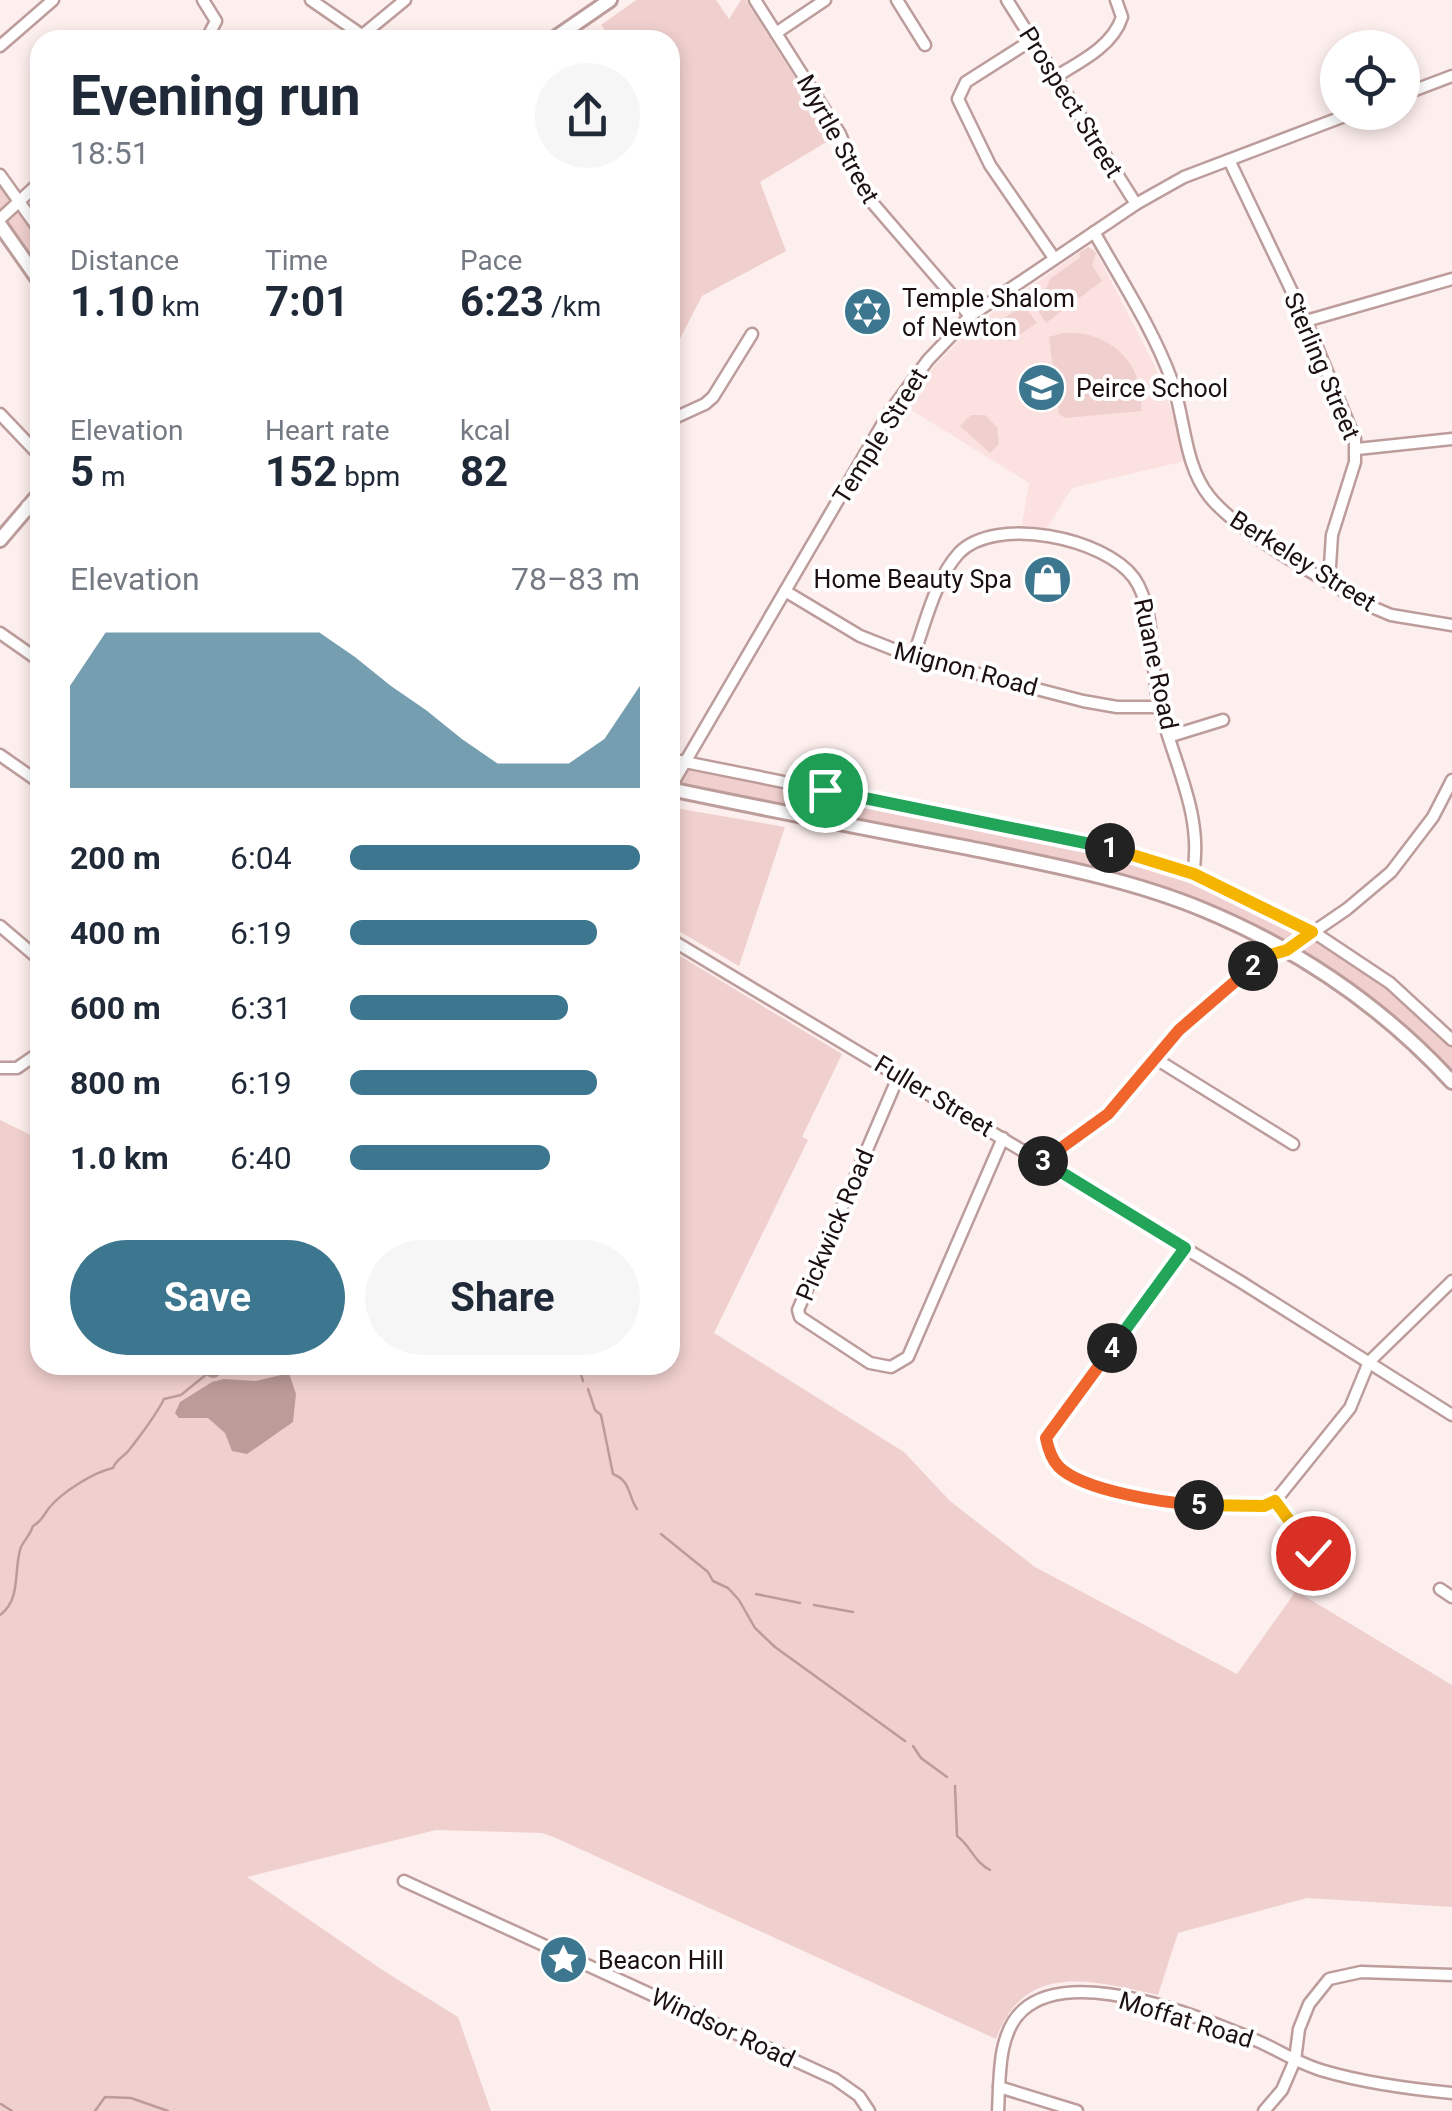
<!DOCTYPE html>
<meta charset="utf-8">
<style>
:root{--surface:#fff;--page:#f6f6f7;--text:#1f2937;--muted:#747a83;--accent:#3c778f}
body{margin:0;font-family:Roboto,sans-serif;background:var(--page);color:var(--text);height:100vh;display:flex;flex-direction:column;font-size:38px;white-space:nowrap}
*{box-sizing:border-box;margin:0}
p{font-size:32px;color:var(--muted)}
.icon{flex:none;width:55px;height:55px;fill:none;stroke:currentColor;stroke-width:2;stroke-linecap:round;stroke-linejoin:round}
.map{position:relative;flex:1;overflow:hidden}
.side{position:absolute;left:30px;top:30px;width:650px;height:1345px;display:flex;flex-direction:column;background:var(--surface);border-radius:30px;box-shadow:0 5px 15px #0003}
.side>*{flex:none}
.tools{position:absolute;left:1320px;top:30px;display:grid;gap:20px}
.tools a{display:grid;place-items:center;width:100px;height:100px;border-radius:50%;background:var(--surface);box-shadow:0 5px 15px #0003;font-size:50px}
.pin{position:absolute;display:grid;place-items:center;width:85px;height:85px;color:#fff;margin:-42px;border:5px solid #fff;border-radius:50%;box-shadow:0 2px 10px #0007}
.km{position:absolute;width:50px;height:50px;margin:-25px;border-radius:50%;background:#222;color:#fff;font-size:28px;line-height:50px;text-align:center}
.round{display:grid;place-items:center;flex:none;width:105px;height:105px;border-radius:52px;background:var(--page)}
.overview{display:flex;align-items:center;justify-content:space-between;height:170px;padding:0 40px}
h1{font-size:55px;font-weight:700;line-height:75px}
.stats{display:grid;grid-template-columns:repeat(3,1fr);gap:15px;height:170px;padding:10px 40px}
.stats div{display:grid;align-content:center}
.stats b{font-size:42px;font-weight:700}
.stats small{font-size:28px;font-weight:400}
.stats p{font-size:28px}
.chart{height:280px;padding:20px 40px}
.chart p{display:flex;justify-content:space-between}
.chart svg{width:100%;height:180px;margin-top:10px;fill:var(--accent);opacity:.7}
.primary-button{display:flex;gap:20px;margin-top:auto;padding:20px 40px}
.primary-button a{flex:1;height:115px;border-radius:60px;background:var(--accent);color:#fff;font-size:40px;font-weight:700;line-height:115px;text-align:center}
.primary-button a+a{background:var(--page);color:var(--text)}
ul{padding:0 40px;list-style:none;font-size:32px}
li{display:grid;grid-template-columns:160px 120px 1fr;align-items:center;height:75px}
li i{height:25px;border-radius:12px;background:var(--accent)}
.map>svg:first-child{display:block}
</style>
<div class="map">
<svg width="1452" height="2111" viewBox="0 0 1452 2111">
<rect width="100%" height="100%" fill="#fdefee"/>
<path fill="#fbe1df" d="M1087,247L1095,250L1156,368L1174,417L1184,461L1072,488L1047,528L1022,525L1029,483L905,406L936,364L974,326Z"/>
<g fill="#f0d0ce">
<path d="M636,0H716L729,19L741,0H746L833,138L760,182L786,251L702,296L670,358V143L678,137L670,124V40H611L601,25Z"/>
<path d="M0,175L40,232V282L0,225Z"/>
<path d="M1089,247L1096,253L1092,265L1102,281L1046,323L1030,298L1047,287L1050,279L1081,257L1079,253Z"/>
<path d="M1024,305L1037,323L1009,342L996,323Z"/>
<path d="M1063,333C1110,330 1145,364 1141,411L1065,418L1059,414L1049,337Z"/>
<path d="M971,415H985L997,427L999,444L990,453L960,426Z"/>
<path d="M670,759L1111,848L1193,874L1358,961L1452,1040V1082L1392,1024L1256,933L1108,879L670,789Z"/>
<path d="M675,808L785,827L739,966L670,926V810Z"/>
<path d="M670,950L842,1054L802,1137L808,1140L714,1333L904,1452L950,1501L1035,1567L1237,1674L1296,1591L1452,1685V1907L1307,1898L1178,1933L1158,1995C1093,1981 1025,1960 996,2039L556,1838L542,1833L436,1830L247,1877L384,1971L458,2017L491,2111H0V1120L31,1135L40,1119V1365H670Z"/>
</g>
<path fill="#bc9b98" d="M289,1373L296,1394L293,1422L247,1454L232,1451L225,1433L208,1418H179L175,1413L180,1402L212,1382L224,1379L256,1381Z"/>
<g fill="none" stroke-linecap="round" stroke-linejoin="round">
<g stroke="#bc9b98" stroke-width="2.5">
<path d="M578,1365L583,1381"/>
<path d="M588,1389L595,1410L601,1415L613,1474C631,1481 628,1496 637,1509"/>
<path d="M661,1534L708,1572L713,1581L728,1588L739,1600L755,1628L775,1647L905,1741"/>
<path d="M756,1594L800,1603"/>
<path d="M814,1605L853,1612"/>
<path d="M0,1615C22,1599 13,1569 21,1547C25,1539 30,1535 33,1526C42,1521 43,1516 49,1508C62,1492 94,1472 113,1468C117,1458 123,1458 130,1449C142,1433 155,1417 164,1399L181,1395L213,1369"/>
<path d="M913,1746L921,1758L947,1777"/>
<path d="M955,1786L957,1836C971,1846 974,1862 990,1870"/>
<path d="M1,2104L12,2111"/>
<path d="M95,2111L105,2097L131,2098L168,2111"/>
</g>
<path stroke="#bc9b98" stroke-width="18" d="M213,1369L217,1365"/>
<defs>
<g id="minor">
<path d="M203,0L216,21L206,40"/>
<path d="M311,0L369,40"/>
<path d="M755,0L840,134L864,193L970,316"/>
<path d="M897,0L925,45"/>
<path d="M1007,0L1136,204"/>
<path d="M776,33L825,0"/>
<path d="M360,37L405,0"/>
<path d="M1032,40L966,82L958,99L990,165L1054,258"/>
<path d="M0,46L53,0"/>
<path d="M1055,77C1080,62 1113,46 1122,17L1116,0"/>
<path d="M1402,95L1452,76"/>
<path d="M1229,160L1306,321L1355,439V462L1332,535L1329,581"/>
<path d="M0,175L40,231"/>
<path d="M0,219L40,182"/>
<path d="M1094,232C1121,280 1153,329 1172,381C1185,418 1184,465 1209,496C1239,534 1328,582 1372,607L1391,615L1452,625"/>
<path d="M1306,321L1452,279"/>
<path d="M0,414L40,456"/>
<path d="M670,420L705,404L713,397L752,334"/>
<path d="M1357,449L1452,439"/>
<path d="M27,506L40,518"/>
<path d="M785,591L860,636L913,657L1083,701L1117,707H1159"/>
<path d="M0,633L40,661"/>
<path d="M913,657C925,625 935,579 959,553C996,515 1105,538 1134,578C1156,609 1150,666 1159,704C1172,760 1204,814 1193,874"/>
<path d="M1171,736L1223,720"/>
<path d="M0,755L40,783"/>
<path d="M670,759L1111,848L1193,874L1312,931L1390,983L1452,1040"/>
<path d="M670,788L889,413L928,360L970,316L1136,204L1184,177L1355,112"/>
<path d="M0,926L40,960"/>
<path d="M670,939L1241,1282L1452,1415"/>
<path d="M1156,1059L1293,1144"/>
<path d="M0,1068H17L40,1052"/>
<path d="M899,1075L798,1310L800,1317L870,1363L891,1367L908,1357L1003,1138"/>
<path d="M1041,1160L1108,1114L1179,1030L1260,958L1287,950L1347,909L1391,872L1433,817L1452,780"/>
<path d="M1185,1248L1047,1438C1048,1448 1051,1459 1058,1466C1087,1498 1236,1516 1275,1501L1350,1408L1369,1362L1452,1281"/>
<path d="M1275,1501L1313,1553"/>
<path d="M1440,1589L1452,1597"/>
<path d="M404,1881L835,2079L859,2096L869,2111"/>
<path d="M999,2087L1077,2111"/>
<path d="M998,2111C1000,2079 997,2033 1023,2010C1074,1964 1207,2019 1262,2043C1283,2053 1302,2065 1324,2071C1365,2083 1410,2089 1452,2093"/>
<path d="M1264,2111L1282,2090L1295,2060L1299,2029L1309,2004L1329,1979L1361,1972L1452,1975"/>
</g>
<g id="major">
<path d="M552,40L610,0"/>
<path d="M0,225L40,282"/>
<path d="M0,540L40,493"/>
<path d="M670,789C769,810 869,829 969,848C1047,864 1130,879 1204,910C1298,949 1383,1007 1452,1082"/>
</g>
</defs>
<use href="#minor" stroke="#bd9d9b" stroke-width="15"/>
<use href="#major" stroke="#bd9d9b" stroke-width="18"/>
<use href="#minor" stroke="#fff" stroke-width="10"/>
<use href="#major" stroke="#fff" stroke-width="12"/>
</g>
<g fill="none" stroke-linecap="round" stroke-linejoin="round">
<defs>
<path id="split-1" d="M825,790L1110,848"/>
<path id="split-2" d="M1110,848L1194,874L1312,932L1287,950L1260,958L1253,966"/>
<path id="split-3" d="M1043,1161L1108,1114L1179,1030L1253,966"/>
<path id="split-4" d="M1043,1161L1185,1248L1112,1348"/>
<path id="split-5" d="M1112,1348L1046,1438C1048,1448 1052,1460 1059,1467C1083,1491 1166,1503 1199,1505"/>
<path id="split-6" d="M1199,1505L1264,1506L1275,1501L1313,1553"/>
</defs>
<use href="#split-1" stroke="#fff" stroke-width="20"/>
<use href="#split-2" stroke="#fff" stroke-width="20"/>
<use href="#split-3" stroke="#fff" stroke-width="20"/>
<use href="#split-4" stroke="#fff" stroke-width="20"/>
<use href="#split-5" stroke="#fff" stroke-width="20"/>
<use href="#split-6" stroke="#fff" stroke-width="20"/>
<use href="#split-1" stroke="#22a559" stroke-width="12"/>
<use href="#split-2" stroke="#f5b400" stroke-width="12"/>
<use href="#split-3" stroke="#f0652b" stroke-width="12"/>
<use href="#split-4" stroke="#22a559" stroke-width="12"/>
<use href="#split-5" stroke="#f0652b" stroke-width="12"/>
<use href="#split-6" stroke="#f5b400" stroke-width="12"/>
</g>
<defs>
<symbol id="synagogue-disc" viewBox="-11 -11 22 22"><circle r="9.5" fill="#3c778f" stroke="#fff"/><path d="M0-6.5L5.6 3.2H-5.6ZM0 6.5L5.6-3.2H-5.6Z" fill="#fff"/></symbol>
<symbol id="school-disc" viewBox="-11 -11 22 22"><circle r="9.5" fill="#3c778f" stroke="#fff"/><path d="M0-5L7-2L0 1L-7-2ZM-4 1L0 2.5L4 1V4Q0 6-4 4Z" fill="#fff"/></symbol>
<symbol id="shop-disc" viewBox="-11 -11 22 22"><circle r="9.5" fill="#3c778f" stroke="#fff"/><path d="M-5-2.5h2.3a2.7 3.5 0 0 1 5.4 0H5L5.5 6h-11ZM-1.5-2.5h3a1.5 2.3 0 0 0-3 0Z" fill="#fff"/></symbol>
<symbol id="sight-disc" viewBox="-11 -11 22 22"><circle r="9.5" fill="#3c778f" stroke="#fff"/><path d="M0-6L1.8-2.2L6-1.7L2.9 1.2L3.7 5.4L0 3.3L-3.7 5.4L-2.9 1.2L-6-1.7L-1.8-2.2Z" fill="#fff"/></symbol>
</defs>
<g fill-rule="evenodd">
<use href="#synagogue-disc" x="840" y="284" width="55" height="55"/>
<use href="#school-disc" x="1014" y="360" width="55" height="55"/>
<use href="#shop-disc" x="1020" y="552" width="55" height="55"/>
<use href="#sight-disc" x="536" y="1932" width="55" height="55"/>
</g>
<g text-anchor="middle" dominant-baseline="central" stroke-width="8" stroke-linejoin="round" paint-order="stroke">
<g font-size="25" fill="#1c1110" stroke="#fff">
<text transform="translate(1071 102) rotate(58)">Prospect Street</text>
<text transform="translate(838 139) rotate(61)">Myrtle Street</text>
<text transform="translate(1322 366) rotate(67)">Sterling Street</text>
<text transform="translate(880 436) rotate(-58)">Temple Street</text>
<text transform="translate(1303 561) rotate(32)">Berkeley Street</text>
<text transform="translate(1156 664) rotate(78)">Ruane Road</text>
<text transform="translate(966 669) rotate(15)">Mignon Road</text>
<text transform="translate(934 1096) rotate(31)">Fuller Street</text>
<text transform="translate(835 1225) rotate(-67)">Pickwick Road</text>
<text transform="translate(1186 2020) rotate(17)">Moffat Road</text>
<text transform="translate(723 2028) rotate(25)">Windsor Road</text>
</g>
<g font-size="25" fill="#1c1110" stroke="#fff" text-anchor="start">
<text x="902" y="298">Temple Shalom<tspan x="902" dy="29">of Newton</tspan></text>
<text x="1076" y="388">Peirce School</text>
<text x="1012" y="579" text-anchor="end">Home Beauty Spa</text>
<text x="598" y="1960">Beacon Hill</text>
</g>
</g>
</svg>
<div class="tools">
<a><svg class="icon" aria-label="locate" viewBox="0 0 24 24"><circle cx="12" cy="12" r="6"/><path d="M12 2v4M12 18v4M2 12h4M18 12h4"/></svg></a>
</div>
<div class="pin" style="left:825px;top:790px;background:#1e9e55"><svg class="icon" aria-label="arrive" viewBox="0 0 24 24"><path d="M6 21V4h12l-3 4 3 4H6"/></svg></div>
<div class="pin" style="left:1313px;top:1553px;background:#d93025"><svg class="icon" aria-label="check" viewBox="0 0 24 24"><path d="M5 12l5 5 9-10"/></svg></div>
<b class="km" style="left:1110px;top:848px">1</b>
<b class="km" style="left:1253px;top:966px">2</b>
<b class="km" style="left:1043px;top:1161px">3</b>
<b class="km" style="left:1112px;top:1348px">4</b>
<b class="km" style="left:1199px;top:1505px">5</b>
<section class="side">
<div class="overview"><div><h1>Evening run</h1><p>18:51</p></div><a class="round"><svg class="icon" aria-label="share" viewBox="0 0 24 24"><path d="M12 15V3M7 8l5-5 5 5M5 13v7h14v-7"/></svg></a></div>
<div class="stats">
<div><p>Distance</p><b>1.10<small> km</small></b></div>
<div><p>Time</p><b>7:01</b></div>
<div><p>Pace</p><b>6:23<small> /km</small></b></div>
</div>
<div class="stats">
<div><p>Elevation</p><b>5<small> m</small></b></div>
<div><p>Heart rate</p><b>152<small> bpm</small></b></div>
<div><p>kcal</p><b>82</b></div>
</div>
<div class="chart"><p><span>Elevation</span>78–83 m</p>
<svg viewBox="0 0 160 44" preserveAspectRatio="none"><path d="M0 44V19L10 6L20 6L30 6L40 6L50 6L60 6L70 6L80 12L90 19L100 25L110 32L120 38L130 38L140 38L150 32L160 19V44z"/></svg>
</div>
<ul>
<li><b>200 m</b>6:04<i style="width:100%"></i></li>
<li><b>400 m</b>6:19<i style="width:85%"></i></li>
<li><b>600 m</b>6:31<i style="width:75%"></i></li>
<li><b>800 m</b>6:19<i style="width:85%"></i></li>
<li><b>1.0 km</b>6:40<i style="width:69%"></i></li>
</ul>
<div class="primary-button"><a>Save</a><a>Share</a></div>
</section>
</div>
